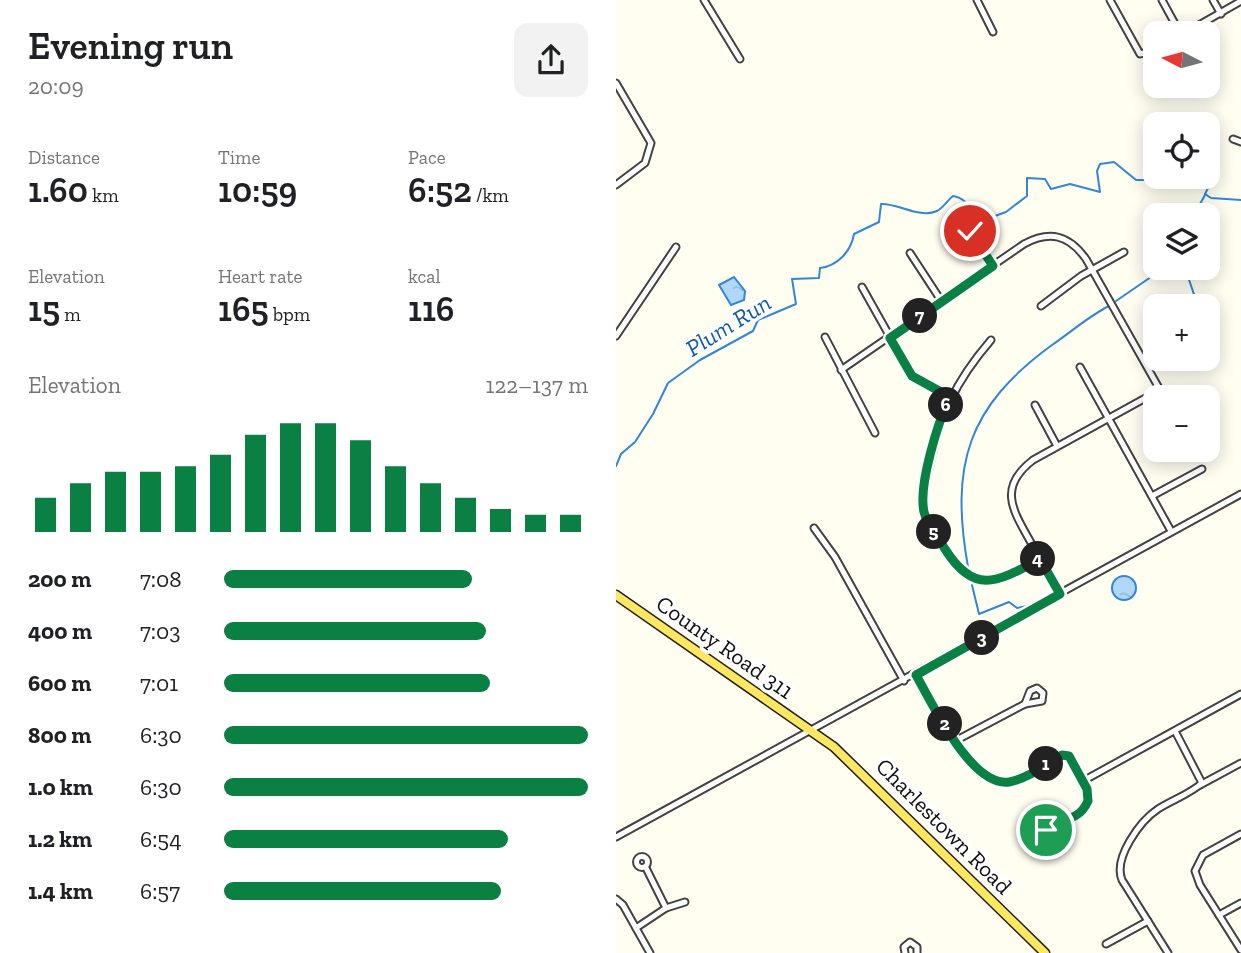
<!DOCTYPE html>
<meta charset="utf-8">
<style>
:root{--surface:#fff;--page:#f2f2f2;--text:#202124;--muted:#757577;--accent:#0b8043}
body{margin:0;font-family:"Zilla Slab",serif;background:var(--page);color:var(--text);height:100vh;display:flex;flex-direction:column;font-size:26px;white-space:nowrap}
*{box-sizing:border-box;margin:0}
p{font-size:23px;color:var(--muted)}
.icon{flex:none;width:38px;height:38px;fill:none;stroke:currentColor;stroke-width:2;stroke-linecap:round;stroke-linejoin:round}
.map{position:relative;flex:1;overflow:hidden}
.panel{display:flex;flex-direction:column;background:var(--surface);width:616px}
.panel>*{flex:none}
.needle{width:46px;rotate:276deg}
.controls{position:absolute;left:527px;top:21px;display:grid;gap:14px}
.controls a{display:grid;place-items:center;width:77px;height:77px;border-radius:14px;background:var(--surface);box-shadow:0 4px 18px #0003;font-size:35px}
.pin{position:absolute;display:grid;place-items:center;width:60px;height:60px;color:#fff;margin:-30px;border:4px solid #fff;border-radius:50%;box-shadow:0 2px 7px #0007}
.km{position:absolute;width:35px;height:35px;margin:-18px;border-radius:50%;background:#222;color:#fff;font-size:19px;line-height:35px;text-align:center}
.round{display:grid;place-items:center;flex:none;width:74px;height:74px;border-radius:14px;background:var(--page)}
.headline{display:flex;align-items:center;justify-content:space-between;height:119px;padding:0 28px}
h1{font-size:38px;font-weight:600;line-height:52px}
.figures{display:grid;grid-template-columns:repeat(3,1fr);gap:10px;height:119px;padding:7px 28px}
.figures div{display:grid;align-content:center}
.figures b{font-size:35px;font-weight:600}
.figures small{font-size:19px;font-weight:400}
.figures p{font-size:19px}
.chart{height:196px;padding:14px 28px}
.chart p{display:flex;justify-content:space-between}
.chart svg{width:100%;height:126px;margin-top:7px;stroke:var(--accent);stroke-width:6}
ul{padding:0 28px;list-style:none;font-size:23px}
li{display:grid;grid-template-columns:112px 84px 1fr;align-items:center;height:52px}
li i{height:18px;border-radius:9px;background:var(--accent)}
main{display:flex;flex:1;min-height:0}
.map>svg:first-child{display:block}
</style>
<main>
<section class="panel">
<div class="headline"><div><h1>Evening run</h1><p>20:09</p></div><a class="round"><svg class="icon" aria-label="share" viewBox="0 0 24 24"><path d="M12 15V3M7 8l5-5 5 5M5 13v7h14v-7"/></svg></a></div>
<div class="figures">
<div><p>Distance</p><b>1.60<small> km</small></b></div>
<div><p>Time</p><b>10:59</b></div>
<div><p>Pace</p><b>6:52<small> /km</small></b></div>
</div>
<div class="figures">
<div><p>Elevation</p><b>15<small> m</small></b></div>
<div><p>Heart rate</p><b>165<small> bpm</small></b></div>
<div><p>kcal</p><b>116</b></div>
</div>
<div class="chart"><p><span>Elevation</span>122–137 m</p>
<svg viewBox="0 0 160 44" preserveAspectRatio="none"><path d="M5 44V32M15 44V27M25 44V23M35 44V23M45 44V21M55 44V17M65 44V10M75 44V6M85 44V6M95 44V12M105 44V21M115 44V27M125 44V32M135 44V36M145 44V38M155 44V38"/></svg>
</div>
<ul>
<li><b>200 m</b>7:08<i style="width:68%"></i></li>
<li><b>400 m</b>7:03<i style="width:72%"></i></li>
<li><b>600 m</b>7:01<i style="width:73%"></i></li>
<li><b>800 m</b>6:30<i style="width:100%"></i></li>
<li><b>1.0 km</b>6:30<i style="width:100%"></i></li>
<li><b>1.2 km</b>6:54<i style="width:78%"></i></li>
<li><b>1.4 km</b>6:57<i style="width:76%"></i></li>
</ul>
</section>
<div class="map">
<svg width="625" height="953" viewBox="0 0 625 953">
<defs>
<pattern id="water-ripples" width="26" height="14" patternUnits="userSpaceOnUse" patternTransform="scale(1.75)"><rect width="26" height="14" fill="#b1d8fb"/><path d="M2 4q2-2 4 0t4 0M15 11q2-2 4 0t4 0" fill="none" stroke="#97b8d6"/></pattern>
</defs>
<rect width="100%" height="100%" fill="#fffef1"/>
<g fill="url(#water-ripples)" stroke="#3286d8" stroke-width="2">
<path d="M118,277L129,291L128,300L115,305L103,285Z"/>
<circle cx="508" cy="588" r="12"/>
</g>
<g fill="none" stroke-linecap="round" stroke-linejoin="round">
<g stroke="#3286d8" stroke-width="2">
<path d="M587,177L592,180L593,186L589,194L595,198L625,200"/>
<path d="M578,215L589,195"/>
<path d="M569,268L582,306"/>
<path d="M500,301L548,268"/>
<path d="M0,466L5,454L19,442L37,414L52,383L84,360L137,331L142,320L180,304L176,279L203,278L204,268C221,266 235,252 238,234L263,222L265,204C282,203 304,219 321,211C326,209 332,200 337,196C352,198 356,213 365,221L390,212L411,196V178L429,179L435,189L454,184L484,192L481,171L484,164L498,162L520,180H549L552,177"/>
<path d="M352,567C334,465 351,407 436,345C455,332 473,316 493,306"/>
<path d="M356,585L363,614L393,602L401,608L417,605"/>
</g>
<defs>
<g id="minor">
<path d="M88,0L124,59"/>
<path d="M361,0L377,32"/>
<path d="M494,0L524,54L539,50"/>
<path d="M546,0L564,33"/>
<path d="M597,0L605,14"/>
<path d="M569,33L625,1"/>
<path d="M0,83L35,143L29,163L0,185"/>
<path d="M617,139L625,142"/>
<path d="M354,231L377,266"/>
<path d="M294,253L326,302"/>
<path d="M246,287L296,376L334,397"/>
<path d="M425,306L465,276L508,252"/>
<path d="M0,336L60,247"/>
<path d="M209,337L259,433"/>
<path d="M375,340C338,383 325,414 313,469C310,483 305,498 308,512C311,527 324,541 332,554C360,598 388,578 424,559"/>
<path d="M464,367L555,531"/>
<path d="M225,370L408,244C434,230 453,235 470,259L548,397"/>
<path d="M419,405L441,446"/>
<path d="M536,496L586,469"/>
<path d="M198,528L219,557L288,681"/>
<path d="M444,594C434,576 424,559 414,541C396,509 382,487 417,460L544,390"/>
<path d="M300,675C316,703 355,787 393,782C411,779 430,764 446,755L453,756L472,797L465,812L448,822"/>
<path d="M421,688L427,693L426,701L409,704L414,691Z"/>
<path d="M339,741L409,704"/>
<path d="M467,781L625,694"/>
<path d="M584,785L625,763"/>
<path d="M435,821L448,822L439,836L430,830Z"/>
<path d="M625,834L587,855L579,871L584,885L625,950"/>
<path d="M0,837L625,494"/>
<circle cx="26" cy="862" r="5.5"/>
<path d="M0,899L7,905L34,953"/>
<path d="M50,908L69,902"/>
<path d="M603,915L625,903"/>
<path d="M20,928L50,908L30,868"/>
<path d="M490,944L532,921"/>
<path d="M289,953L288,947L294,942L301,947V953"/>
<path d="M552,953L506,880C497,858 524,821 542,809C556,800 574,794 586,783L559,731"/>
</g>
<path id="primary" d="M0,595L218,747L429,953"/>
</defs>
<use href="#minor" stroke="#424242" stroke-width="9"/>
<use href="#primary" stroke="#202020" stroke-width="11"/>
<use href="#minor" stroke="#fff" stroke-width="5"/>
<use href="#primary" stroke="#ffe761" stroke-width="8"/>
</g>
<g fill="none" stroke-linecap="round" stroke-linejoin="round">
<defs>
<path id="route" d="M354,231L377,266L274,338L296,376L334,397C322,422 302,485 308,512C311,525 322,538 329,549C359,597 383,581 424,559L444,594L300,675C316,703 355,787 393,782C411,779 430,764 446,755L453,756L471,789L472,801C463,821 449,818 432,823L430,830"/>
</defs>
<use href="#route" stroke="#fff" stroke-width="14"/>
<use href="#route" stroke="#0b8043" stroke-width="9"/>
</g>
<g text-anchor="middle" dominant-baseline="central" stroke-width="7" stroke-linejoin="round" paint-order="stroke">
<g font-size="23" fill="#0f0f0f" stroke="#fff">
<text transform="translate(109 647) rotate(35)">County Road 311</text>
<text transform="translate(328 826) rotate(45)">Charlestown Road</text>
</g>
<g font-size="24" font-style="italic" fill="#0e58ab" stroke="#fff">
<text transform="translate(112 325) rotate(-32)">Plum Run</text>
</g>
</g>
</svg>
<div class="controls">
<a><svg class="needle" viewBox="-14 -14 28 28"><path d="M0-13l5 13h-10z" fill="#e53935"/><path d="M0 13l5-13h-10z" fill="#757577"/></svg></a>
<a><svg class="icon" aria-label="locate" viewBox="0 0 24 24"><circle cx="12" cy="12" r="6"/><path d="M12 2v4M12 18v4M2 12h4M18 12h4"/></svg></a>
<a><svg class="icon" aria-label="layers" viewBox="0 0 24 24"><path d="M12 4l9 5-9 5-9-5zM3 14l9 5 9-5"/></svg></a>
<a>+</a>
<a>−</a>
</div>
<div class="pin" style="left:430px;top:830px;background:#1e9e55"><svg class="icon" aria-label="arrive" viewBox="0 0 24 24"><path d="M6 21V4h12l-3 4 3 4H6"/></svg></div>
<div class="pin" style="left:354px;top:231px;background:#d93025"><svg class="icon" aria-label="check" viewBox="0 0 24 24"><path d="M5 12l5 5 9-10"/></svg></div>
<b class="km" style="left:430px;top:764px">1</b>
<b class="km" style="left:329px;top:724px">2</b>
<b class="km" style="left:366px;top:638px">3</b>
<b class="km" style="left:422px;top:559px">4</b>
<b class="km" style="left:318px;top:532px">5</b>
<b class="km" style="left:330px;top:405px">6</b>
<b class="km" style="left:304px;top:316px">7</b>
</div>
</main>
